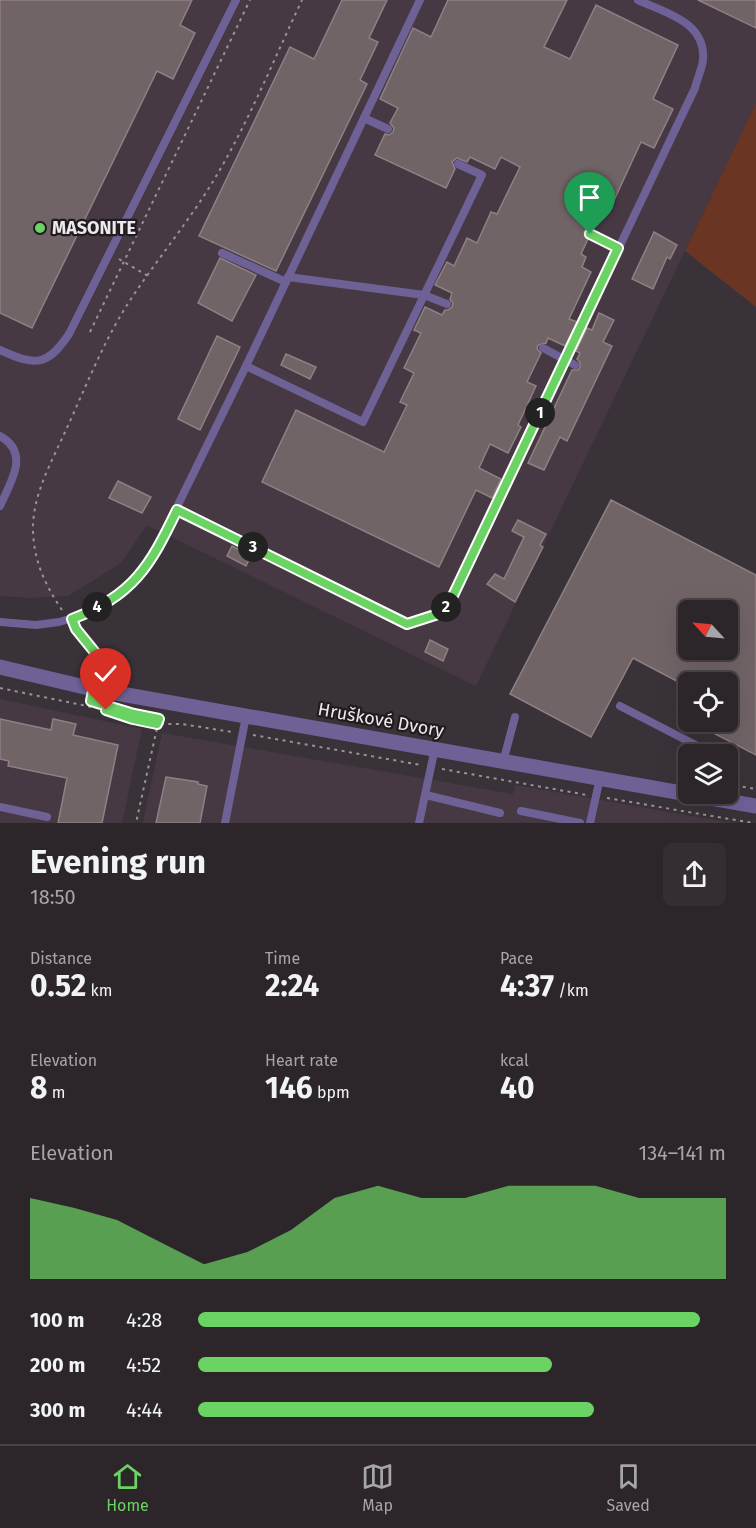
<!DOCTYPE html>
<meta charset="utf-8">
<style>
:root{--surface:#2c262b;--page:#342e33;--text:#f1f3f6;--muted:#a6a5a9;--line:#484347;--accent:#6bd363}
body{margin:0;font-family:"Fira Sans",sans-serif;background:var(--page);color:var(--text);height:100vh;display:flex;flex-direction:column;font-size:22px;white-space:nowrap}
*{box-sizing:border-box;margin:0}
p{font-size:20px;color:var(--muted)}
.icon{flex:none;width:33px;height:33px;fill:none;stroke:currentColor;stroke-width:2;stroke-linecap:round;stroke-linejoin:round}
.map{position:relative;height:823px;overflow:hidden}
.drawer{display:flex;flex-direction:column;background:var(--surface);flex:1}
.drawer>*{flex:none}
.needle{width:39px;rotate:296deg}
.buttons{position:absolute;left:678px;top:600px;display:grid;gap:12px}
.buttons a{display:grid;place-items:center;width:60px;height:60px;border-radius:9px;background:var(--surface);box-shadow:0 6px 24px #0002,0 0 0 2px var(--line);font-size:30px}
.pin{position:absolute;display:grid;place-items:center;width:51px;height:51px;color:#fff;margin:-62px -26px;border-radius:50% 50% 50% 0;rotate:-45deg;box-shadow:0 0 6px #0007}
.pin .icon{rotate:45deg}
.km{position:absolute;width:30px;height:30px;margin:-15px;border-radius:50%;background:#222;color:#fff;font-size:16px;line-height:30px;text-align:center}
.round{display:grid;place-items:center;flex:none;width:63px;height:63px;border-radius:9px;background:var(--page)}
.head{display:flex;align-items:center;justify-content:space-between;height:102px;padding:0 30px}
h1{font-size:33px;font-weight:700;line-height:45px}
.metrics{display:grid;grid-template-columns:repeat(3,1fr);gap:9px;height:102px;padding:6px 30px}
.metrics div{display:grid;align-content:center}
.metrics b{font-size:30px;font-weight:700}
.metrics small{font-size:16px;font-weight:400}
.metrics p{font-size:16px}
.chart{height:168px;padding:12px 30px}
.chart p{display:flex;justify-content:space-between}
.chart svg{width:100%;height:108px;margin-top:6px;fill:var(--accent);opacity:.7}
ul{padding:0 30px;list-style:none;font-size:20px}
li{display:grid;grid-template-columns:96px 72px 1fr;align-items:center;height:45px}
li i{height:15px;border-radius:8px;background:var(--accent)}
.tab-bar{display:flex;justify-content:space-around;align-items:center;height:84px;border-top:2px solid var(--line);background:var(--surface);font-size:16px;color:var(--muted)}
.tab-bar a{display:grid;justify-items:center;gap:3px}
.tab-bar .active{color:var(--accent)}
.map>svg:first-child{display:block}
</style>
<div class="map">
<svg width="756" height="823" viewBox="0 0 756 823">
<rect width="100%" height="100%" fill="#3a3239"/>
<g fill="#463944">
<path d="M0,0H756V103L476,686L147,525L121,563L68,596L29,598L0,596Z"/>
<path d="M0,699L142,729L122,823H0Z"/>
<path d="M162,733L513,794L515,785L732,823H143Z"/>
</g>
<path fill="#6b3523" d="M756,103V307L685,251Z"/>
<g fill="#716466" stroke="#8e8083" stroke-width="1.5" fill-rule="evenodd">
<path d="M0,0H192L180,25L195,33L173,79L157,71L32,328L0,313Z"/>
<path d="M342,0H387L369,38L378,42L360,80L367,84L276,271L199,236L290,47L314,59Z"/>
<path d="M448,0H567L544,47L570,59L596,5L678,45L653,99L673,109L654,148L641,142L610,209L603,206L593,229H587L584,232L585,237L588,239L581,254L586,257L582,267L591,272L569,319L577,322L565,346L548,338L546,343L538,345L537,349L541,353L527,382L536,386L518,425L521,427L508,453L490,444L479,468L501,479L492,498L476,490L439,567L262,482L296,410L384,452L407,405L400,402L414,373L404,368L421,333L414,330L425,307L442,315L445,310H448L452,307L453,303L450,299L452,293L435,285L447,262L454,266L467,238L477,243L491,212L497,214L520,167L501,157L495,169L470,157L467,162L457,158L452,162L455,169L446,188L375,155L385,134L389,135L393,132L394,128L390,123L398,108L380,99L413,28L431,37Z"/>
<path d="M698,0H756V28Z"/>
<path d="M654,232L677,245L670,259L667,257L653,289L632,279Z"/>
<path d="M220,258L256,275L232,321L198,303Z"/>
<path d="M599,313L614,320L603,342L612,346L567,441L560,437L544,470L528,463L572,370H578L580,367V362L577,359L580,353L576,351L587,328L592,330Z"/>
<path d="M217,336L240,347L200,430L178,419Z"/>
<path d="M286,354L316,367L310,379L281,365Z"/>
<path d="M118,481L151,497L142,513L109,498Z"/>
<path d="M611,500L756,575V755L692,722H728V682H688V687L633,658L591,737L510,694ZM688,610H728V650H688Z"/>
<path d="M518,520L546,534L540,545L543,547L515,602L487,584L495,574L504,579L524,537L512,531Z"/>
<path d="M232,546L251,555L246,566L227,556Z"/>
<path d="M430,640L448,649L443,661L425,652Z"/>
<path d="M0,719L51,730L53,719L76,724L73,735L118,745L102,823H58L67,778L8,766L9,761L0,759Z"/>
<path d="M166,777L198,782V784L207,786L200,823H156Z"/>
</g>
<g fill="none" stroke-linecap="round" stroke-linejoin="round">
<g stroke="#999398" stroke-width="2" stroke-dasharray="3 4.5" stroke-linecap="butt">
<path d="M119,259L148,276"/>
<path d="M90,332L250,0"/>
<path d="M62,610C45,585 34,561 33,531C32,496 51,463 65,432C85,389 103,342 129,302C155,262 187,224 212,183C247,126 273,61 302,0"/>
<path d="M76,628L106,666L96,674"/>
<path d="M0,688L106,710L157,724H182L232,732"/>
<path d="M125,711L159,719L136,823"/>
<path d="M253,735L421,765"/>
<path d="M442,769L587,795"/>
<path d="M728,775H735L739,786L756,789"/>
<path d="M607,798L753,823"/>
</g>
<g stroke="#6e6196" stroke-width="8">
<path d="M388,129L364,118L420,0"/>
<path d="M590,234L619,248"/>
<path d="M222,253L286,282"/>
<path d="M288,277L424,295L447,304"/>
<path d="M543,348L575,365"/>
<path d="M0,350C35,366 47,367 69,334L236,0"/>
<path d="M246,366L364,118"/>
<path d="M0,436C31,453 10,483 0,506"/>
<path d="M177,510L407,624L438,614L449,604L695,88C697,79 702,69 703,60C706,22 666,13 638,0"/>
<path d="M0,622L36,625L59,622L83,615L122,594L150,562L246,366L363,422L482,175L458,164"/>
<path d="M620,706L713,754"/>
<path d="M503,762L515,717"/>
<path d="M426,795L500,813"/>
<path d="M0,807L47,817"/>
<path d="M521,811L580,823"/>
<path d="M225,823L246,716"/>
<path d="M419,823L435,748"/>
<path d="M590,823L600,778"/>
</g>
<path stroke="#6e6196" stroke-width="15" d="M0,667L93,689L756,806"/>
</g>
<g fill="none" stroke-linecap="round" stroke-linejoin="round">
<defs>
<path id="route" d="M106,710L133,719L157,724L159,719L134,714L91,701L96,675L106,666L76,629L72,619C133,596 150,566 177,510L407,624L438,614L449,604L618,248L590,234"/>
</defs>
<use href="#route" stroke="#fff" stroke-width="12"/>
<use href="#route" stroke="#6bd363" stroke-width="8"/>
</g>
<circle fill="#6bd363" stroke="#1f1b1e" stroke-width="2" cx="40" cy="228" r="6"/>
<g text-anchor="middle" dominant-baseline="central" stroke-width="4.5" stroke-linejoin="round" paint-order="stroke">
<g font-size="18" font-weight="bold" fill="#ede8ed" stroke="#1f1b1e" text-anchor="start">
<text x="52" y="228">MASONITE</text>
</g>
<g font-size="18" fill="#ede8ed" stroke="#1f1b1e">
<text transform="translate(381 720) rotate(10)">Hruškové Dvory</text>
</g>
</g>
</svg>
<div class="buttons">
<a><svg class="needle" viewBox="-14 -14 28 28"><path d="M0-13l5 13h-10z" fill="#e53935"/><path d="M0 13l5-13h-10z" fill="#a6a5a9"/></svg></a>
<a><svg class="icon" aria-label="locate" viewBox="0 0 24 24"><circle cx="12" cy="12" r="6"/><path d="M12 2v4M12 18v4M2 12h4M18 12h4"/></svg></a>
<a><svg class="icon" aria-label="layers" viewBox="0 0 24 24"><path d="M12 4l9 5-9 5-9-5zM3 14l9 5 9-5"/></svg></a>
</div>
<div class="pin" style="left:590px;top:234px;background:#1e9e55"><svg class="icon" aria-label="arrive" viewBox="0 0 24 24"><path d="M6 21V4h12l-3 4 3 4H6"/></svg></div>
<div class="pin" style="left:106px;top:710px;background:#d93025"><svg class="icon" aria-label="check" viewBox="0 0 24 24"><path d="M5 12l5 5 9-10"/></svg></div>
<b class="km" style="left:540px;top:413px">1</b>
<b class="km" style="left:446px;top:607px">2</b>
<b class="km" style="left:253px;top:547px">3</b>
<b class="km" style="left:97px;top:607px">4</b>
</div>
<section class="drawer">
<div class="head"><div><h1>Evening run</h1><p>18:50</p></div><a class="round"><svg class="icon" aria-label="share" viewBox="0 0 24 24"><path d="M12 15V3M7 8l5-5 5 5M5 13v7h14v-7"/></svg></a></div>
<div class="metrics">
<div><p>Distance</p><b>0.52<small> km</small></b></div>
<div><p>Time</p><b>2:24</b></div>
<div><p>Pace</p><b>4:37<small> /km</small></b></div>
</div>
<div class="metrics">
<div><p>Elevation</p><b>8<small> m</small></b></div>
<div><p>Heart rate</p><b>146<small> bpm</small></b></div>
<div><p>kcal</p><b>40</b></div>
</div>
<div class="chart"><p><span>Elevation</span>134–141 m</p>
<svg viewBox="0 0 160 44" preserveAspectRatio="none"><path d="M0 44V11L10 15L20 20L30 29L40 38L50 33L60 24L70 11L80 6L90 11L100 11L110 6L120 6L130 6L140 11L150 11L160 11V44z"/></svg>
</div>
<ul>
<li><b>100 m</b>4:28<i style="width:95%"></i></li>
<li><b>200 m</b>4:52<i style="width:67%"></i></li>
<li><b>300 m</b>4:44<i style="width:75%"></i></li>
</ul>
</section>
<nav class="tab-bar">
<a class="active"><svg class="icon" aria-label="home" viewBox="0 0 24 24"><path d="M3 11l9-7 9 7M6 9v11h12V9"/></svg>Home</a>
<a><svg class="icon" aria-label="map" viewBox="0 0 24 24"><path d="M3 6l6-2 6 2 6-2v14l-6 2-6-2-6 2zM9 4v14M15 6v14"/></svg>Map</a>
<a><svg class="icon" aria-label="saved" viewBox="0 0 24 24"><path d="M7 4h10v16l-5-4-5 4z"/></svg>Saved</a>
</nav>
